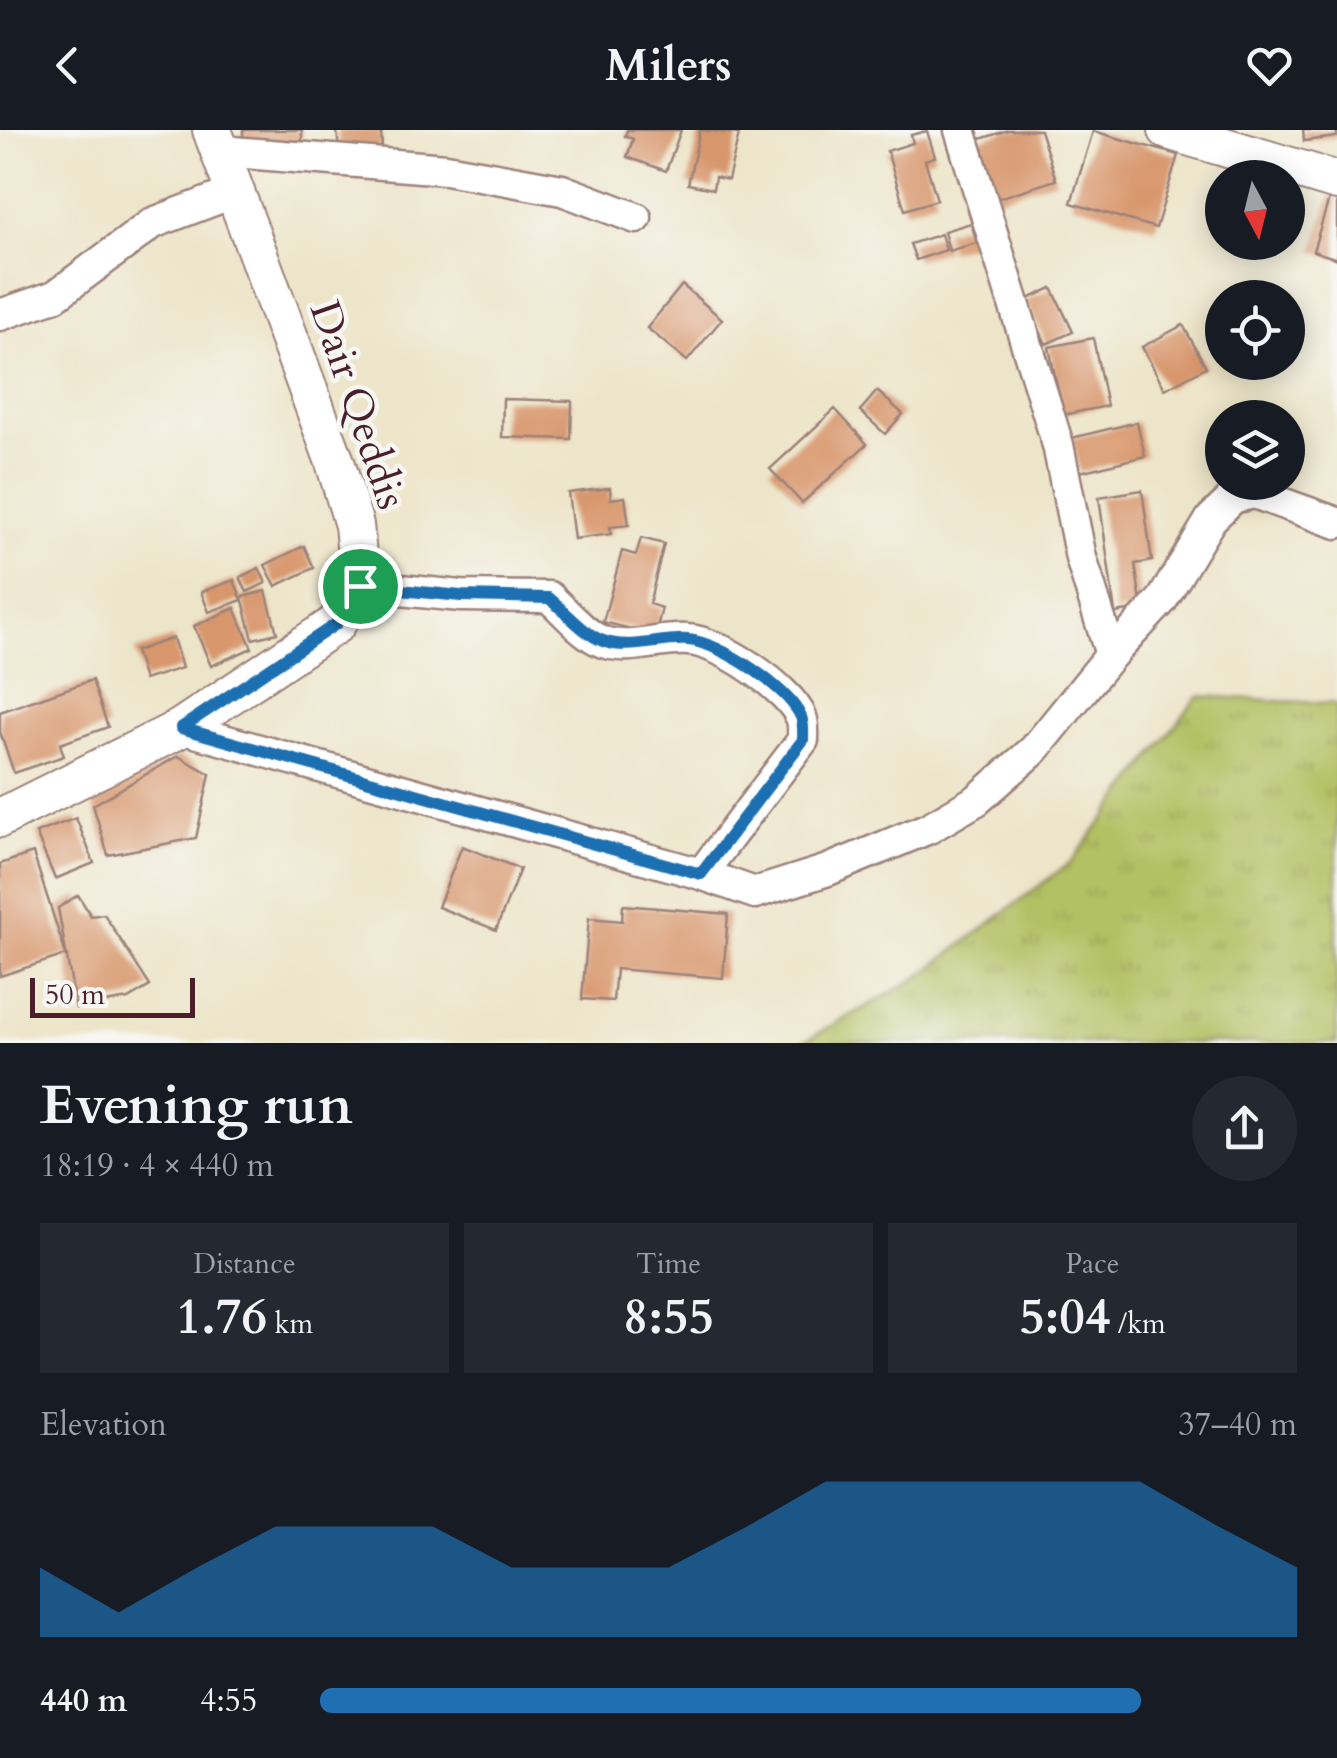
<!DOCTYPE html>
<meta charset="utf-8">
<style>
:root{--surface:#171b24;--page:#242831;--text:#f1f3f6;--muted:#9ea1a6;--accent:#1f6fb2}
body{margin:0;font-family:Cardo,serif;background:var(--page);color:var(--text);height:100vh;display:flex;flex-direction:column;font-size:38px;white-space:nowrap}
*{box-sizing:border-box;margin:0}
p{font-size:32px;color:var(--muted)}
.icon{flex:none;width:55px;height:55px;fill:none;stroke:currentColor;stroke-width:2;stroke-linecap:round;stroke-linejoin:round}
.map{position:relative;height:913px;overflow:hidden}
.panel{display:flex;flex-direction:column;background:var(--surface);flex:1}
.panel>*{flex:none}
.needle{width:65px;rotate:173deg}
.buttons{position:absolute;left:1205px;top:30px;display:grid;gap:20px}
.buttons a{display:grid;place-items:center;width:100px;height:100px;border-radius:50%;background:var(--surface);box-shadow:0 5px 25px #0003;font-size:50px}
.scale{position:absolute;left:30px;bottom:25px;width:165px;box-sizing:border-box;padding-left:10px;border:5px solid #4a1f2b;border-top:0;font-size:28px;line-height:35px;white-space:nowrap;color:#4a1f2b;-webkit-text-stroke:8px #f6f6f2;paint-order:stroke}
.pin{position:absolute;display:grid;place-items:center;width:85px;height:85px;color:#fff;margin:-42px;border:5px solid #fff;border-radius:50%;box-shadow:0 2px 10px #0007}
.round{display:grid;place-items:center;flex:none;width:105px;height:105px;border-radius:52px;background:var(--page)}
.overview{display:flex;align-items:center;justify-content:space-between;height:170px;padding:0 40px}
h1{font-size:55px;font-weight:800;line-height:75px}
.metrics{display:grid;grid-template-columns:repeat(3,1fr);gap:15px;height:170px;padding:10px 40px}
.metrics div{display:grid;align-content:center;border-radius:0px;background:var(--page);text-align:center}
.metrics b{font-size:50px;font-weight:800}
.metrics small{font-size:28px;font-weight:400}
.metrics p{font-size:28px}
.chart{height:280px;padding:20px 40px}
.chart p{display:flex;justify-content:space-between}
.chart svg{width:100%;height:180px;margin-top:10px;fill:var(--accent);opacity:.7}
ul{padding:0 40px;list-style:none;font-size:32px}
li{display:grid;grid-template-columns:160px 120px 1fr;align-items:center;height:75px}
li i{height:25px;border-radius:12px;background:var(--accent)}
header{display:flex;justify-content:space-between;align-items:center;height:130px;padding:0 40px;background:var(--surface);font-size:45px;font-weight:800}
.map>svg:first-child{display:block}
</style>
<header><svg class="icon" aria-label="back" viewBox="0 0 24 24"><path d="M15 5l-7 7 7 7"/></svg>Milers<svg class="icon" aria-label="heart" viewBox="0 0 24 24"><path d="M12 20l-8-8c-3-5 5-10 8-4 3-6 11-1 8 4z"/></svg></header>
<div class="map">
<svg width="1337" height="913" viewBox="0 0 1337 913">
<defs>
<pattern id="grass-tufts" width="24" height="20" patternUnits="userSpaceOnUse" patternTransform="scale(2.5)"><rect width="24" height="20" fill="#b2c164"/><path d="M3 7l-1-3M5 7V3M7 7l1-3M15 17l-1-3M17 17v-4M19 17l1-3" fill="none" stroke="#9ba557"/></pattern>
</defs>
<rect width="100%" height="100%" fill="#f6f6f2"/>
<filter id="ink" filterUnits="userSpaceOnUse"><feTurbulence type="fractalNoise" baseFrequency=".01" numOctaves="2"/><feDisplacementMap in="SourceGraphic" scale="20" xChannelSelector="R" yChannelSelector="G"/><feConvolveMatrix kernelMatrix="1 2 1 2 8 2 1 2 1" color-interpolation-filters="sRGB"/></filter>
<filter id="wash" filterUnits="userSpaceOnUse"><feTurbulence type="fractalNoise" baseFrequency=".0048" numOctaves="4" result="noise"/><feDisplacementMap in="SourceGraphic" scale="40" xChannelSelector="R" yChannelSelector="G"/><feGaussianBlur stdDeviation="2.25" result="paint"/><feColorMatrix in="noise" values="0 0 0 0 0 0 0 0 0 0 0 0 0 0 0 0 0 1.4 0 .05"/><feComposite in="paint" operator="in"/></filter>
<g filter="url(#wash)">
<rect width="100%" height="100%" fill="#ede5c9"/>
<path fill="url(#grass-tufts)" stroke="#7e7048" stroke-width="2.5" d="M1198,566L1337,574V913H801L919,847L1072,731Z"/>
<g id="blocks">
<g fill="#d8966c">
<path d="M243,0H302V14L243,12Z"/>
<path d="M337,0H381L382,19L339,22Z"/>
<path d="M627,0H681L666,41L627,27L633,9L625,6Z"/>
<path d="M700,0L739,4L728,50L715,47L713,59L688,54Z"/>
<path d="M1008,0H1040L1056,50L989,71L971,12Z"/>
<path d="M1303,0H1337V7L1304,11Z"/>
<path d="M927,1L935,27L925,30L937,70L905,80L887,21L913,13L911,5Z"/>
<path d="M1093,1L1178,25L1156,98L1071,73Z"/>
<path d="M1330,66L1337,68V129L1313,121Z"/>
<path d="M971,93L977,113L949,121L944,101Z"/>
<path d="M941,104L946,120L916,130L910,114Z"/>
<path d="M682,155L722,189L687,231L647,198Z"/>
<path d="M1052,158L1073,202L1046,214L1026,170Z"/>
<path d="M1183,195L1206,237L1165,259L1142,217Z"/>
<path d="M1093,208L1107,276L1063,285L1049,217Z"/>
<path d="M877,261L903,284L885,304L860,281Z"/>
<path d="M503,269L572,271L571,309L502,307Z"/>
<path d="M835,279L867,314L802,373L770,339Z"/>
<path d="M1137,292L1145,326L1080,342L1072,308Z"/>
<path d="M610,358L611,369L625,367L629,395L610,397L611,404L574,409L568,363Z"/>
<path d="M1142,360L1152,431L1135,434L1142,479L1115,483L1099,367Z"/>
<path d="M641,408L664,414L649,474L662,478L655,505L603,492L622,421L636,425Z"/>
<path d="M304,416L314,438L276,456L265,435Z"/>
<path d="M259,438L266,453L247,462L240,447Z"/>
<path d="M234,450L242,470L209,482L201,462Z"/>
<path d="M266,461L277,503L253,509L242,467Z"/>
<path d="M235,478L252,518L211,536L194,496Z"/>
<path d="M173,508L182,538L144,550L135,521Z"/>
<path d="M92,550L108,597L60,614L64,626L14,643L0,602V582Z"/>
<path d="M178,626L210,644L196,708L108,725L93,675Z"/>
<path d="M76,688L94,733L55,749L36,703Z"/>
<path d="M462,716L520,739L496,800L438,777Z"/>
<path d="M33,723L66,825L0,846V734Z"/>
<path d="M78,765L91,786L104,784L150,856L128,869L76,878L58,778Z"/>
<path d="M623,775L728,784L723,848L616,839L613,871L582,869L589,788L622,791Z"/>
</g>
</g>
</g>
<g filter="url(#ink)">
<use href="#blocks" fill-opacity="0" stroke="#9c827a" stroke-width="2.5"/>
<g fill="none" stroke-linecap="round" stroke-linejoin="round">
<defs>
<g id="minor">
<path d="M960,0L1058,315L1081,428L1111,525"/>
<path d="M220,21L446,39L562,60L636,88"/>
<path d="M0,185L55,166L153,93L235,62"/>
<path d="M360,456L461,466L549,467C565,481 584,505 603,512C630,521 659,508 688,510C719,511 789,558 801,587C804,593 803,603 803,610L701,744L755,763L828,740L929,698L977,670L1034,620L1111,525L1162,470L1211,389L1233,368L1254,363L1337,393"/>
<path d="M181,598L701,744"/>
</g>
<g id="major">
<path d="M1168,0L1337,51"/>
<path d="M0,688L181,598L336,494L360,456L354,395L335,332L212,0"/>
</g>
</defs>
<use href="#minor" stroke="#9c827a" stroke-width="35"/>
<use href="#major" stroke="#9c827a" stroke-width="42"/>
<use href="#minor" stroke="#fff" stroke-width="30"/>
<use href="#major" stroke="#fff" stroke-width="38"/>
</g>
</g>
<g fill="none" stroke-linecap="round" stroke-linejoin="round" filter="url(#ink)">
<defs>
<path id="route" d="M360,456L461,466L549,468C565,481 584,504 603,511C630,521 659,508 688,510C719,512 789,558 801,587C804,593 803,603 803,610L701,744L181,598L336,494Z"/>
</defs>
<use href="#route" stroke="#fff" stroke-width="20"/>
<use href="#route" stroke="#1f6fb2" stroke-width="12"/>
</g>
<g text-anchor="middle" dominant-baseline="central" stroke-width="9" stroke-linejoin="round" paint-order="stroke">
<g font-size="42" fill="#4a1f2b" stroke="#f6f6f2">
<text transform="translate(358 275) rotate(71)">Dair Qeddis</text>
</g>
</g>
</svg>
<div class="buttons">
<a><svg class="needle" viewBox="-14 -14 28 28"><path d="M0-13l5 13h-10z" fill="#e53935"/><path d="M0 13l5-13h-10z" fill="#9ea1a6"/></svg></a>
<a><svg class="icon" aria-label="locate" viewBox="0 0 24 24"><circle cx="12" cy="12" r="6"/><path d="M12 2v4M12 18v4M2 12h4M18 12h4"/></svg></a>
<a><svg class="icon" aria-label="layers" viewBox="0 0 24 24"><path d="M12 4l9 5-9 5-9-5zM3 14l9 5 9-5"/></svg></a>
</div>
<div class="scale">50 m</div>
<div class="pin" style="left:360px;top:456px;background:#1e9e55"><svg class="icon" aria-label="arrive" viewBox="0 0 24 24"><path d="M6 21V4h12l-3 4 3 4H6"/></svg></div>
</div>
<section class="panel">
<div class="overview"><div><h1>Evening run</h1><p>18:19 · 4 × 440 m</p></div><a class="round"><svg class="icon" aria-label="share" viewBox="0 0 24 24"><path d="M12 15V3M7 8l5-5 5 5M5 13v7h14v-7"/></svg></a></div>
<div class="metrics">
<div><p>Distance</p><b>1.76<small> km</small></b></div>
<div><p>Time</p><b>8:55</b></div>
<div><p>Pace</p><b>5:04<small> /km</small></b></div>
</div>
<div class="chart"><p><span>Elevation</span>37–40 m</p>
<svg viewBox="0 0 160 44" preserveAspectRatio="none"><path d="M0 44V27L10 38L20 27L30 17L40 17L50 17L60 27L70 27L80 27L90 17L100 6L110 6L120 6L130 6L140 6L150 17L160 27V44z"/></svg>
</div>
<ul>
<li><b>440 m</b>4:55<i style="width:84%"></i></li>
</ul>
</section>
